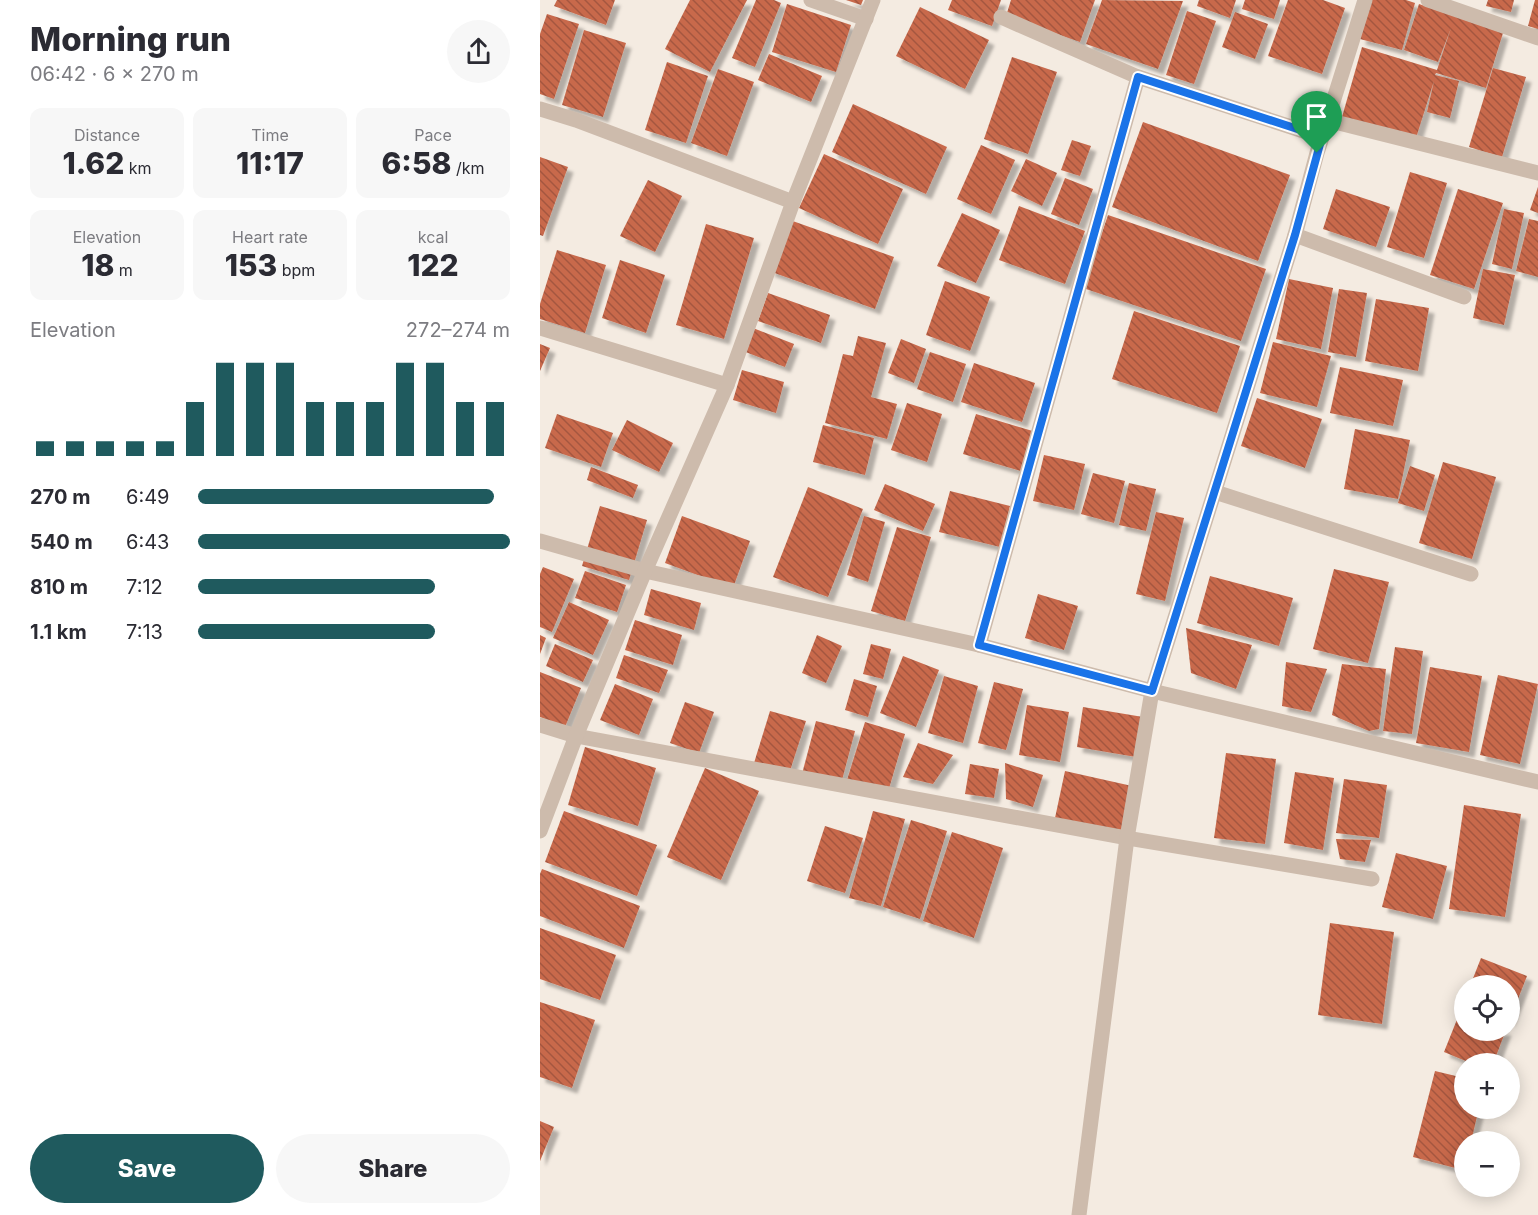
<!DOCTYPE html>
<meta charset="utf-8">
<style>
:root{--surface:#fff;--page:#f7f7f7;--text:#2b2b33;--muted:#7c7c81;--accent:#1f5a5e}
body{margin:0;font-family:Inter,sans-serif;background:var(--page);color:var(--text);height:100vh;display:flex;flex-direction:column;font-size:22px;white-space:nowrap}
*{box-sizing:border-box;margin:0}
p{font-size:20px;color:var(--muted)}
.icon{flex:none;width:33px;height:33px;fill:none;stroke:currentColor;stroke-width:2;stroke-linecap:round;stroke-linejoin:round}
.map{position:relative;flex:1;overflow:hidden}
.drawer{display:flex;flex-direction:column;background:var(--surface);width:540px}
.drawer>*{flex:none}
.controls{position:absolute;left:914px;top:975px;display:grid;gap:12px}
.controls a{display:grid;place-items:center;width:66px;height:66px;border-radius:50%;background:var(--surface);box-shadow:0 3px 15px #0003;font-size:30px}
.pin{position:absolute;display:grid;place-items:center;width:51px;height:51px;color:#fff;margin:-62px -26px;border-radius:50% 50% 50% 0;rotate:-45deg;box-shadow:0 0 6px #0007}
.pin .icon{rotate:45deg}
.round{display:grid;place-items:center;flex:none;width:63px;height:63px;border-radius:32px;background:var(--page)}
.overview{display:flex;align-items:center;justify-content:space-between;height:102px;padding:0 30px}
h1{font-size:33px;font-weight:800;line-height:45px}
.stats{display:grid;grid-template-columns:repeat(3,1fr);gap:9px;height:102px;padding:6px 30px}
.stats div{display:grid;align-content:center;border-radius:12px;background:var(--page);text-align:center}
.stats b{font-size:30px;font-weight:800}
.stats small{font-size:16px;font-weight:400}
.stats p{font-size:16px}
.chart{height:168px;padding:12px 30px}
.chart p{display:flex;justify-content:space-between}
.chart svg{width:100%;height:108px;margin-top:6px;stroke:var(--accent);stroke-width:6}
.action{display:flex;gap:12px;margin-top:auto;padding:12px 30px}
.action a{flex:1;height:69px;border-radius:36px;background:var(--accent);color:#fff;font-size:24px;font-weight:800;line-height:69px;text-align:center}
.action a+a{background:var(--page);color:var(--text)}
ul{padding:0 30px;list-style:none;font-size:20px}
li{display:grid;grid-template-columns:96px 72px 1fr;align-items:center;height:45px}
li i{height:15px;border-radius:8px;background:var(--accent)}
main{display:flex;flex:1;min-height:0}
.map>svg:first-child{display:block}
</style>
<main>
<section class="drawer">
<div class="overview"><div><h1>Morning run</h1><p>06:42 · 6 × 270 m</p></div><a class="round"><svg class="icon" aria-label="share" viewBox="0 0 24 24"><path d="M12 15V3M7 8l5-5 5 5M5 13v7h14v-7"/></svg></a></div>
<div class="stats">
<div><p>Distance</p><b>1.62<small> km</small></b></div>
<div><p>Time</p><b>11:17</b></div>
<div><p>Pace</p><b>6:58<small> /km</small></b></div>
</div>
<div class="stats">
<div><p>Elevation</p><b>18<small> m</small></b></div>
<div><p>Heart rate</p><b>153<small> bpm</small></b></div>
<div><p>kcal</p><b>122</b></div>
</div>
<div class="chart"><p><span>Elevation</span>272–274 m</p>
<svg viewBox="0 0 160 44" preserveAspectRatio="none"><path d="M5 44V38M15 44V38M25 44V38M35 44V38M45 44V38M55 44V22M65 44V6M75 44V6M85 44V6M95 44V22M105 44V22M115 44V22M125 44V6M135 44V6M145 44V22M155 44V22"/></svg>
</div>
<ul>
<li><b>270 m</b>6:49<i style="width:95%"></i></li>
<li><b>540 m</b>6:43<i style="width:100%"></i></li>
<li><b>810 m</b>7:12<i style="width:76%"></i></li>
<li><b>1.1 km</b>7:13<i style="width:76%"></i></li>
</ul>
<div class="action"><a>Save</a><a>Share</a></div>
</section>
<div class="map">
<svg width="998" height="1215" viewBox="0 0 998 1215">
<defs>
<pattern id="building-back-hatch" width="6" height="6" patternUnits="userSpaceOnUse" patternTransform="scale(1.5)"><rect width="6" height="6" fill="#c8694b"/><path d="M-1 5l2 2M0 0l6 6M5-1l2 2" fill="none" stroke="#a4573f"/></pattern>
<filter id="shadow"><feDropShadow dx="5.5" dy="5.5" stdDeviation="1.5" flood-color="#0004"/></filter>
</defs>
<rect width="100%" height="100%" fill="#f4ebe1"/>
<g fill="url(#building-back-hatch)" filter="url(#shadow)">
<path d="M17,0H75L66,25L14,6Z"/>
<path d="M150,0H207L170,72L125,49Z"/>
<path d="M216,0H234L241,3L215,67L192,58Z"/>
<path d="M306,0H323L321,5Z"/>
<path d="M412,0H461L452,26L408,10Z"/>
<path d="M471,0H555L540,42L466,16Z"/>
<path d="M562,0L643,1L618,69L546,44Z"/>
<path d="M659,0H696L690,18L657,6Z"/>
<path d="M705,0H740L734,19L702,9Z"/>
<path d="M748,0H783L805,8L782,74L728,56Z"/>
<path d="M830,0H866L875,3L862,50L820,39Z"/>
<path d="M948,0H974L971,12L946,6Z"/>
<path d="M995,0H998V29L988,26Z"/>
<path d="M247,4L311,25L296,72L232,52Z"/>
<path d="M879,4L963,33L946,88L896,73L895,75L919,81L910,118L887,112L894,81L876,138L802,117L822,47L897,70L911,28L898,62L864,50Z"/>
<path d="M380,7L449,40L425,89L356,56Z"/>
<path d="M647,11L676,21L654,84L626,75Z"/>
<path d="M695,12L728,24L715,59L682,47Z"/>
<path d="M7,14L39,24L14,99L0,94V34Z"/>
<path d="M44,30L86,43L63,117L22,105Z"/>
<path d="M229,54L282,76L271,102L218,80Z"/>
<path d="M472,57L517,72L488,154L444,139Z"/>
<path d="M127,62L168,76L146,143L105,130Z"/>
<path d="M953,68L986,77L962,157L929,147Z"/>
<path d="M178,69L214,82L187,156L151,143Z"/>
<path d="M313,104L407,147L386,194L292,152Z"/>
<path d="M603,122L750,175L718,261L572,207Z"/>
<path d="M532,140L551,146L540,176L521,170Z"/>
<path d="M441,145L475,160L451,214L417,199Z"/>
<path d="M284,154L363,189L338,244L259,208Z"/>
<path d="M0,157L28,167L3,236L0,235Z"/>
<path d="M486,159L517,173L502,206L471,191Z"/>
<path d="M870,172L907,183L884,258L847,247Z"/>
<path d="M525,178L553,189L539,225L511,214Z"/>
<path d="M108,180L142,196L115,252L80,236Z"/>
<path d="M998,187V213L990,210Z"/>
<path d="M796,189L850,207L836,247L783,229Z"/>
<path d="M918,189L963,203L934,289L890,275Z"/>
<path d="M479,206L545,231L525,284L459,260Z"/>
<path d="M964,209L984,213L972,269L952,264Z"/>
<path d="M422,213L460,230L436,283L397,266Z"/>
<path d="M568,215L726,269L701,341L543,288Z"/>
<path d="M247,219L354,257L335,309L229,271Z"/>
<path d="M989,219L998,221V277L976,271Z"/>
<path d="M166,224L214,238L184,339L136,325Z"/>
<path d="M17,250L66,265L45,333L0,319V304Z"/>
<path d="M80,260L125,275L106,333L62,318Z"/>
<path d="M943,269L975,275L964,325L933,318Z"/>
<path d="M749,279L793,288L781,349L736,339Z"/>
<path d="M405,281L450,297L430,351L386,335Z"/>
<path d="M799,289L827,293L816,357L788,352Z"/>
<path d="M228,293L290,315L281,343L218,321Z"/>
<path d="M836,299L889,308L878,371L825,361Z"/>
<path d="M594,311L700,346L677,413L572,379Z"/>
<path d="M213,328L254,344L245,367L203,351Z"/>
<path d="M318,336L346,343L331,397L357,404L347,439L285,423L303,354L313,356Z"/>
<path d="M361,339L386,349L374,383L348,373Z"/>
<path d="M733,342L791,356L777,407L720,393Z"/>
<path d="M0,344L10,348L0,371Z"/>
<path d="M390,352L426,364L413,402L377,389Z"/>
<path d="M434,363L495,383L482,422L421,402Z"/>
<path d="M800,367L863,380L853,426L790,413Z"/>
<path d="M202,370L244,382L236,413L193,400Z"/>
<path d="M717,398L782,419L765,468L701,446Z"/>
<path d="M367,403L402,414L387,462L351,450Z"/>
<path d="M17,414L73,433L61,467L5,448Z"/>
<path d="M436,414L496,432L484,472L423,454Z"/>
<path d="M87,420L133,443L119,472L72,450Z"/>
<path d="M283,425L334,438L325,475L273,462Z"/>
<path d="M815,429L870,440L858,499L804,489Z"/>
<path d="M504,455L545,464L534,510L493,501Z"/>
<path d="M903,462L956,477L932,559L879,543Z"/>
<path d="M870,466L895,475L884,511L858,503Z"/>
<path d="M51,467L98,485L93,498L47,480Z"/>
<path d="M553,473L585,481L574,523L541,514Z"/>
<path d="M589,483L616,489L606,531L579,525Z"/>
<path d="M345,484L395,504L383,531L334,510Z"/>
<path d="M268,487L323,509L288,597L233,577Z"/>
<path d="M410,491L470,506L460,547L399,532Z"/>
<path d="M60,506L107,520L89,580L42,566Z"/>
<path d="M616,512L644,518L625,601L596,594Z"/>
<path d="M142,516L210,541L193,588L125,563Z"/>
<path d="M324,516L345,522L328,582L307,575Z"/>
<path d="M357,527L391,537L365,621L331,611Z"/>
<path d="M3,567L34,579L12,632L0,627V574Z"/>
<path d="M794,569L849,582L828,663L773,649Z"/>
<path d="M45,571L86,585L77,612L35,598Z"/>
<path d="M670,576L753,598L739,646L657,623Z"/>
<path d="M111,589L161,603L154,630L104,615Z"/>
<path d="M498,594L538,606L524,650L485,638Z"/>
<path d="M29,602L69,620L53,655L13,638Z"/>
<path d="M95,620L142,635L133,665L85,650Z"/>
<path d="M646,628L712,645L696,689L651,673Z"/>
<path d="M0,635L6,638L0,654Z"/>
<path d="M277,635L302,646L286,683L262,673Z"/>
<path d="M15,644L53,660L43,682L6,666Z"/>
<path d="M331,644L351,649L343,679L323,674Z"/>
<path d="M855,647L883,651L872,734L843,731Z"/>
<path d="M84,655L128,670L119,693L76,678Z"/>
<path d="M363,656L399,670L376,727L340,713Z"/>
<path d="M746,662L787,669L771,712L742,706Z"/>
<path d="M802,664L846,669L839,729L829,731L792,715Z"/>
<path d="M890,667L942,676L929,752L876,743Z"/>
<path d="M0,672L41,688L25,727L0,717Z"/>
<path d="M958,675L998,684L980,764L940,755Z"/>
<path d="M404,676L438,686L423,743L388,733Z"/>
<path d="M314,679L337,686L328,717L305,710Z"/>
<path d="M454,682L483,689L466,750L438,743Z"/>
<path d="M75,684L113,699L99,735L60,720Z"/>
<path d="M145,702L174,712L159,753L130,743Z"/>
<path d="M487,705L529,712L520,762L479,755Z"/>
<path d="M543,707L603,717L596,757L537,747Z"/>
<path d="M230,711L266,721L249,774L214,763Z"/>
<path d="M276,721L315,731L301,784L262,774Z"/>
<path d="M325,722L365,734L348,792L307,780Z"/>
<path d="M378,743L413,755L393,784L363,777Z"/>
<path d="M45,747L116,768L98,826L28,805Z"/>
<path d="M686,753L736,759L725,844L674,838Z"/>
<path d="M465,763L503,775L493,807L466,799Z"/>
<path d="M430,764L459,769L454,798L425,794Z"/>
<path d="M165,768L219,791L181,880L127,857Z"/>
<path d="M525,771L592,786L582,831L515,818Z"/>
<path d="M755,772L794,778L783,850L744,843Z"/>
<path d="M804,779L847,785L839,838L796,833Z"/>
<path d="M924,805L981,814L965,917L909,909Z"/>
<path d="M24,811L117,845L97,896L5,862Z"/>
<path d="M333,811L365,819L341,906L309,898Z"/>
<path d="M371,820L407,831L380,919L343,907Z"/>
<path d="M285,826L323,838L305,893L267,881Z"/>
<path d="M412,832L463,848L434,938L383,921Z"/>
<path d="M796,839L831,840L825,862L800,859Z"/>
<path d="M856,853L907,866L893,919L842,907Z"/>
<path d="M2,869L100,906L84,948L0,916V874Z"/>
<path d="M790,923L854,932L842,1024L778,1015Z"/>
<path d="M0,928L76,955L60,1000L0,979Z"/>
<path d="M941,958L987,976L969,1022V986H930Z"/>
<path d="M0,1002L55,1020L32,1088L0,1077Z"/>
<path d="M924,1002V1030H966L953,1064H933L904,1052Z"/>
<path d="M895,1071L924,1078V1108H939L931,1142H924L923,1170L873,1157Z"/>
<path d="M0,1121L14,1127L0,1161Z"/>
</g>
<g fill="none" stroke-linecap="round" stroke-linejoin="round">
<g stroke="#cdbbac" stroke-width="15">
<path d="M271,0L326,19"/>
<path d="M888,0L998,38"/>
<path d="M461,17L598,77L782,137"/>
<path d="M0,109L36,120L253,202"/>
<path d="M787,120L998,173"/>
<path d="M755,235L924,297"/>
<path d="M0,328L187,385"/>
<path d="M675,492L931,574"/>
<path d="M0,541L105,571L439,645L612,691L998,782"/>
<path d="M439,645L598,77"/>
<path d="M0,725L36,736L587,838L832,879"/>
<path d="M0,831L36,736L105,571L187,385L253,202L333,0"/>
<path d="M539,1215L587,838L612,691L755,235L777,153L825,0"/>
</g>
</g>
<g fill="none" stroke-linecap="round" stroke-linejoin="round">
<defs>
<path id="route" d="M598,77L782,137L755,235L612,691L439,645Z"/>
</defs>
<use href="#route" stroke="#fff" stroke-width="12"/>
<use href="#route" stroke="#1a73e8" stroke-width="8"/>
</g>
</svg>
<div class="controls">
<a><svg class="icon" aria-label="locate" viewBox="0 0 24 24"><circle cx="12" cy="12" r="6"/><path d="M12 2v4M12 18v4M2 12h4M18 12h4"/></svg></a>
<a>+</a>
<a>−</a>
</div>
<div class="pin" style="left:777px;top:153px;background:#1e9e55"><svg class="icon" aria-label="arrive" viewBox="0 0 24 24"><path d="M6 21V4h12l-3 4 3 4H6"/></svg></div>
</div>
</main>
